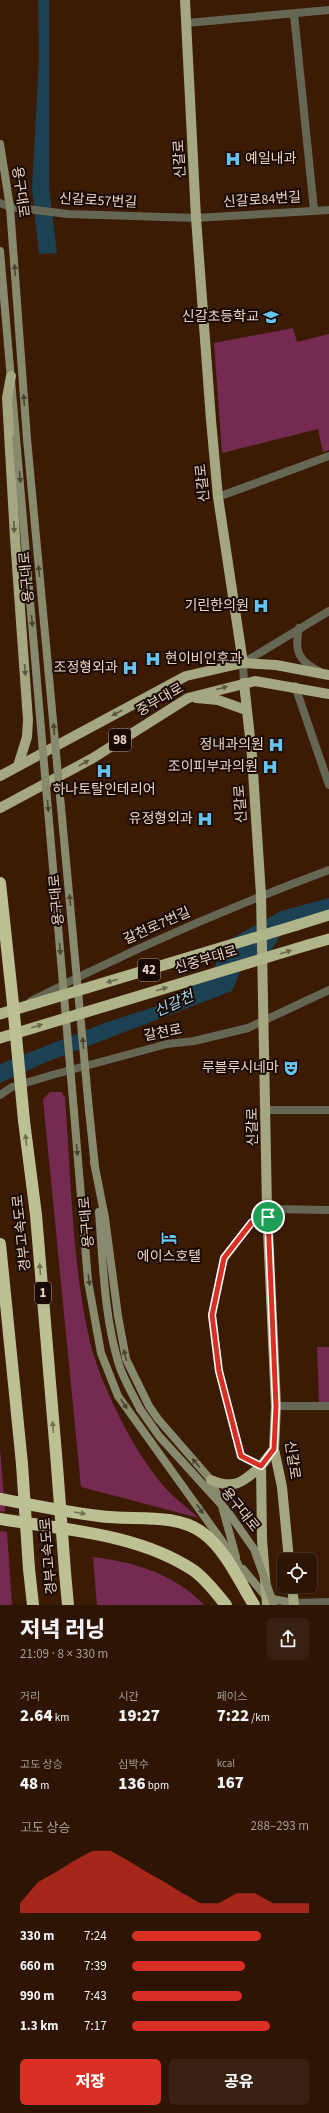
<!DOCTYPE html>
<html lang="ko">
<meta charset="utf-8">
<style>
:root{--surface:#2d1403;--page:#392112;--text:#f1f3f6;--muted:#a79e9a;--line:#483325;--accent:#d93025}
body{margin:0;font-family:"Source Sans 3","Noto Sans KR",sans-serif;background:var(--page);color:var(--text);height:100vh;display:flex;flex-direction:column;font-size:15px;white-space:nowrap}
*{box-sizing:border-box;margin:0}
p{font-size:13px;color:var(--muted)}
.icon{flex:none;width:22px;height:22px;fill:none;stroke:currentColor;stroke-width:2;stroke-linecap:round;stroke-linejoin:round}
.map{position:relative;height:1605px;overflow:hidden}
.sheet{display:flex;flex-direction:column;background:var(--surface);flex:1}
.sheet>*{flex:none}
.fabs{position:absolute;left:277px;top:1553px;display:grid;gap:8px}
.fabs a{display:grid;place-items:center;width:40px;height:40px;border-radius:6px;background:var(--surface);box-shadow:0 1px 3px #0004,0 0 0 1px var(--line);font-size:20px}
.pin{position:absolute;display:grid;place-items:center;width:34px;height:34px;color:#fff;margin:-17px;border:2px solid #fff;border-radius:50%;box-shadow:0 1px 4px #0007}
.round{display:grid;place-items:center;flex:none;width:42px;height:42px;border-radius:6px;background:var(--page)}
.summary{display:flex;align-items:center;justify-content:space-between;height:68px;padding:0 20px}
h1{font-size:22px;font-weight:800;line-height:30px}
.metrics{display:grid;grid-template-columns:repeat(3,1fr);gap:6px;height:68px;padding:4px 20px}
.metrics div{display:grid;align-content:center}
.metrics b{font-size:17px;font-weight:800}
.metrics small{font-size:11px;font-weight:400}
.metrics p{font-size:11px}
.chart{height:112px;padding:8px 20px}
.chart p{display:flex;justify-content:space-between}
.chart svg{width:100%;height:72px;margin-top:4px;fill:var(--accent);opacity:.7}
.button{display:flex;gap:8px;margin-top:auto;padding:8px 20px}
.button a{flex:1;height:46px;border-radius:6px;background:var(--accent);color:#fff;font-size:16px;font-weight:800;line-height:46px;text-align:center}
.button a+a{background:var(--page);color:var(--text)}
ul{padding:0 20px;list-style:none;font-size:13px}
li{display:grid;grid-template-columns:64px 48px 1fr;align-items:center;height:30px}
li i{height:10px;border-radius:5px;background:var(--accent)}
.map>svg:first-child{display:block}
</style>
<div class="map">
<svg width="329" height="1605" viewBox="0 0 329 1605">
<rect width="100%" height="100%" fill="#3c1b04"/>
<g fill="#752a51">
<path d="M293,328L297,342L329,334V450L323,452L318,429L222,453L214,343Z"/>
<path d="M50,1092H61L65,1097C71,1176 72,1269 91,1346C102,1387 134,1451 161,1483C172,1496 186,1507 199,1518L81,1487L43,1099Z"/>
<path d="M317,1347H329V1402H319Z"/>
<path d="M0,1448L5,1512L0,1511Z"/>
<path d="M0,1531L7,1532L12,1605H0Z"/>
<path d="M93,1557C134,1562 175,1574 204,1605H97Z"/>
</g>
<g fill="#1c4153">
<path d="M38,0H49V187L57,253L39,254L32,189L39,58Z"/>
<path d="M329,898V914L286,927L270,952L244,962L232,991L49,1061L0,1083V1064L104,1023L176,1000L214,968L227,941L281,911Z"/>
</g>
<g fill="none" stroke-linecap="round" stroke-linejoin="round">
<g stroke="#656654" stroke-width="8">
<path d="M294,14L314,210"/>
<path d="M187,23L329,10"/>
<path d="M0,203L10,207L68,214L196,218L329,210"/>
<path d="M218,497L329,456"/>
<path d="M295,686L329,785"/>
<path d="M31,1001C128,951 227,908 329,870"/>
<path d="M0,1095L12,1087L52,1075L167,1044L194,1041L248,1028L329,990"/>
<path d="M267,1110H329"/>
<path d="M267,1209L329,1210"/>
<path d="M276,1406H329"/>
<path d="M261,1466L241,1456L219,1371L212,1315L224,1258L252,1222L268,1217"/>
</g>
<g stroke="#656654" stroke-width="8">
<path d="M299,628C294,650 298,661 319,671"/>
<path d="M244,683L243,663L329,611"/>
<path d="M294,1603L329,1602"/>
</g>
<g stroke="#888a6d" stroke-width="8">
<path d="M0,144L10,207L27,439"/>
<path d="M0,251L16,438"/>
<path d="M89,1110L95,1167"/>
<path d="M74,1112L88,1281L101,1353L118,1396L237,1562L245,1580"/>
<path d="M94,1162L105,1218L118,1316L126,1359L149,1406L158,1419L211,1480L222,1506L236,1557"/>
<path d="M99,1212C103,1263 104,1316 119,1365C124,1380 133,1395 140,1409"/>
<path d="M243,1569L267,1598L294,1603"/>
</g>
<g stroke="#a4a780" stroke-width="10">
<path d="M185,0L196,218L211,420L218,497L243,663"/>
<path d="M11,376L7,398L15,538L28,720L27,737L18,766"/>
<path d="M244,683L252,756L261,895L267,1209L276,1406L274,1449L282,1487L289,1560"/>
<path d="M196,698L218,700L246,710"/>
<path d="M0,776L186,676L243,663L276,665L329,675"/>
<path d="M0,808L93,758L188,698L255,681L329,694"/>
<path d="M211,1480C235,1490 243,1482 261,1466"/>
<path d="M292,1586L294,1605"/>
<path d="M267,1605L262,1539L261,1466L274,1449"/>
</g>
<g stroke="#b0b489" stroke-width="11">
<path d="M297,925L329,915"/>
<path d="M308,945L329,939"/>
</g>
<g stroke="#bdc092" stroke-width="12">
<path d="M0,883L13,1004"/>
<path d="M24,1121L36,1215L57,1466"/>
<path d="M0,1244L22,1464"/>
<path d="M0,1499C33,1505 66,1512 99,1516C133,1521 175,1512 203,1533C226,1550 239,1581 254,1605"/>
<path d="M0,1519C64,1530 137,1533 193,1570C206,1579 216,1593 226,1605"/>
<path d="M29,1569L33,1605"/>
<path d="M65,1572L68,1605"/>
</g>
<g stroke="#888a6d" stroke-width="8">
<path d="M16,438L74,1112"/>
<path d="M27,439L89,1110"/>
<path d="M140,1409L159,1436L228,1512L254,1549L274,1605"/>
</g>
<g stroke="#b0b489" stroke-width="11">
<path d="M0,1014L297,925"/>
<path d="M0,1038L308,945"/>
</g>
<g stroke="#bdc092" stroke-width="12">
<path d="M13,1004L24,1121"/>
<path d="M22,1464L29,1569"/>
<path d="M57,1466L65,1572"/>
</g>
</g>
<defs><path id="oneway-solid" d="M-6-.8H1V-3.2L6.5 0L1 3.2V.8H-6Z"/></defs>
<g fill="#4b4433">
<use href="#oneway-solid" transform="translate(15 270) rotate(-94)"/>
<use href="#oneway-solid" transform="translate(24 400) rotate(-94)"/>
<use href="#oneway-solid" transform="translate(20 477) rotate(85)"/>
<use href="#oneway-solid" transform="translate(39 571) rotate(-95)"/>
<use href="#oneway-solid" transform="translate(32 621) rotate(85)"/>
<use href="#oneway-solid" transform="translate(54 729) rotate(-95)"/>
<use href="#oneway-solid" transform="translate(48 806) rotate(85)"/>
<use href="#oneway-solid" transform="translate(70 900) rotate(-95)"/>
<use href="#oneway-solid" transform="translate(60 949) rotate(85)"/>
<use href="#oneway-solid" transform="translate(83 1043) rotate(-95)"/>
<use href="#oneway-solid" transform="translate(77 1150) rotate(85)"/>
<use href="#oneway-solid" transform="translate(89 1280) rotate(83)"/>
<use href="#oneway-solid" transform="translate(125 1355) rotate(-104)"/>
<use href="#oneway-solid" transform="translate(124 1404) rotate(57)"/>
<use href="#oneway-solid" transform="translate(196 1463) rotate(-131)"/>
<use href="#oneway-solid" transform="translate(200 1509) rotate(55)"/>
</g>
<g fill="#5e5842">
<use href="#oneway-solid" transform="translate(14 527) rotate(87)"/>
<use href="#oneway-solid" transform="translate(25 670) rotate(86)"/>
<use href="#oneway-solid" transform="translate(222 688) rotate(-15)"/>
<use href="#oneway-solid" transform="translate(117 713) rotate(152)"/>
<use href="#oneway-solid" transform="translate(84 763) rotate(-29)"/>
</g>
<g fill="#6c684d">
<use href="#oneway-solid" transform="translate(286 952) rotate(-17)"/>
<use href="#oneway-solid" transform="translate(112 981) rotate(164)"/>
<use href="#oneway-solid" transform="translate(162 989) rotate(-17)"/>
<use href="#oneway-solid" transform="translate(37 1026) rotate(-17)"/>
</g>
<g fill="#736e52">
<use href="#oneway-solid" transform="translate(26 1140) rotate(-97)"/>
<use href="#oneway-solid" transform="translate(40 1269) rotate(-95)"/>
<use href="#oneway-solid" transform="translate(53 1427) rotate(-95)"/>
<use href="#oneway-solid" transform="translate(80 1513) rotate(10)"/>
</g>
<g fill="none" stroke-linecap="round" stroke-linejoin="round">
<defs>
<path id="route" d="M268,1217L276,1406L274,1449L261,1466L241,1456L219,1371L212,1315L224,1258L252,1222Z"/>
</defs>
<use href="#route" stroke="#fff" stroke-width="8"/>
<use href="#route" stroke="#d93025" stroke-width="5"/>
</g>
<defs>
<symbol id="hospital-bare" viewBox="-9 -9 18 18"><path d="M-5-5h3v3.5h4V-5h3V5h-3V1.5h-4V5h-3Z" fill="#67c4f0" stroke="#190a03" stroke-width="2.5" paint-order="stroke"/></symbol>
<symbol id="school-bare" viewBox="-9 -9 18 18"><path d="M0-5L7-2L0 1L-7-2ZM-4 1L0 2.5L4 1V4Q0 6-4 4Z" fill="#67c4f0" stroke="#190a03" stroke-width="2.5" paint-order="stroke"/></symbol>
<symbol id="theatre-bare" viewBox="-9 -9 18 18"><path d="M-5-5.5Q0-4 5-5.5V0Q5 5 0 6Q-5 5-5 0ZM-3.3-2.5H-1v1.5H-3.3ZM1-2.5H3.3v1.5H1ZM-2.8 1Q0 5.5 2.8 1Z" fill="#67c4f0" stroke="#190a03" stroke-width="2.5" paint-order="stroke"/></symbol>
<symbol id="hotel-bare" viewBox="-9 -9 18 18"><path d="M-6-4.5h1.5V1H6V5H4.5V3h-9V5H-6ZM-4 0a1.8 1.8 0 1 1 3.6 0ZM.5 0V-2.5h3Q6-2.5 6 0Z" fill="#67c4f0" stroke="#190a03" stroke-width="2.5" paint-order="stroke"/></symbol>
</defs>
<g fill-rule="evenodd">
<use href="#hospital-bare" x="222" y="148" width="22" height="22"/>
<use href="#school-bare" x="260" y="306" width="22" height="22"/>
<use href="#hospital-bare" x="250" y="595" width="22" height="22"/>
<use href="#hospital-bare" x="142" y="648" width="22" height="22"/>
<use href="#hospital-bare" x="119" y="657" width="22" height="22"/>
<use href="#hospital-bare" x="265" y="734" width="22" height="22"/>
<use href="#hospital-bare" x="259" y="756" width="22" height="22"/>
<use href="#hospital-bare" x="93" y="760" width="22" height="22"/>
<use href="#hospital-bare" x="194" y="808" width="22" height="22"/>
<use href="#theatre-bare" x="280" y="1057" width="22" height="22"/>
<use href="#hotel-bare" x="158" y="1227" width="22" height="22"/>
</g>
<g text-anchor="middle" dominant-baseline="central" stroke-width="4" stroke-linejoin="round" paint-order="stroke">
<g fill="#190a03" stroke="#ab968b" stroke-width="1">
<rect x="109" y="729" width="22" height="22" rx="3"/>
<rect x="138" y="959" width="22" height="22" rx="3"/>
<rect x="35" y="1282" width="16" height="22" rx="3"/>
</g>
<g font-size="13" font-weight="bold" fill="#e9d2c5">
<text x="120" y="740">98</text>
<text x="149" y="970">42</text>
<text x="43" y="1293">1</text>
</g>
<g font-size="14" fill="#e9d2c5" stroke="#190a03">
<text transform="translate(180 159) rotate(-93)">신갈로</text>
<text transform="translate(20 192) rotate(82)">용구대로</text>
<text transform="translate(262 200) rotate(-4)">신갈로84번길</text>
<text transform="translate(98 201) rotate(3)">신갈로57번길</text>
<text transform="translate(203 483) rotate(-96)">신갈로</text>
<text transform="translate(27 577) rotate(-95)">용구대로</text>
<text transform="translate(160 700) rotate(-30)">중부대로</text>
<text transform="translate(241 804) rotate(-94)">신갈로</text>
<text transform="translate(57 900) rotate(-95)">용구대로</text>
<text transform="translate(157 926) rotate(-24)">갈천로7번길</text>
<text transform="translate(206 960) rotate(-17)">신중부대로</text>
<text transform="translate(163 1033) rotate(-11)">갈천로</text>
<text transform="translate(253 1127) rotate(-91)">신갈로</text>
<text transform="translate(87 1222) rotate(-95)">용구대로</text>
<text transform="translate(22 1233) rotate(-96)">경부고속도로</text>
<text transform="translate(292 1460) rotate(82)">신갈로</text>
<text transform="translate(240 1510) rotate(51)">용구대로</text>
<text transform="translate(49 1556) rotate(-95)">경부고속도로</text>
</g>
<g font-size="14" fill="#e9d2c5" stroke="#190a03" text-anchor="end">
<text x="245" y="159" text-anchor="start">예일내과</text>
<text x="259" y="317">신갈초등학교</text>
<text x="249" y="606">기린한의원</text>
<text x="165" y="659" text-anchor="start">현이비인후과</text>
<text x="118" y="668">조정형외과</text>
<text x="264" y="745">정내과의원</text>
<text x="258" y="767">조이피부과의원</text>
<text x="104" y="790" text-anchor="middle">하나토탈인테리어</text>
<text x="193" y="819">유정형외과</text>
<text x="279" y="1068">루블루시네마</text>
<text x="169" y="1257" text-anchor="middle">에이스호텔</text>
</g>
<g font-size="15" font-style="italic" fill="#a5d7f1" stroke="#190a03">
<text transform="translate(174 1004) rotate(-25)">신갈천</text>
</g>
</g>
</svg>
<div class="fabs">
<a><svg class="icon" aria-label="locate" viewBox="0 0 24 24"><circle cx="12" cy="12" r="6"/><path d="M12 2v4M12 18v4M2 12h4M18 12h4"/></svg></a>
</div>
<div class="pin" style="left:268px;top:1217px;background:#1e9e55"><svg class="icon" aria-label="arrive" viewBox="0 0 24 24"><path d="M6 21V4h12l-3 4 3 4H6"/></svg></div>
</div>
<section class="sheet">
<div class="summary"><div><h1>저녁 러닝</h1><p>21:09 · 8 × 330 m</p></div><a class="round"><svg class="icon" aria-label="share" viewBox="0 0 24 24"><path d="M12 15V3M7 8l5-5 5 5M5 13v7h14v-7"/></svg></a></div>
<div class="metrics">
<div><p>거리</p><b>2.64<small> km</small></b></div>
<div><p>시간</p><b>19:27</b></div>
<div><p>페이스</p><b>7:22<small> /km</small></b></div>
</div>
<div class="metrics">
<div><p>고도 상승</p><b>48<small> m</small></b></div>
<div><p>심박수</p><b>136<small> bpm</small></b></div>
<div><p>kcal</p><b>167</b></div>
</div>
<div class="chart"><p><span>고도 상승</span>288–293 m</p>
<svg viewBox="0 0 160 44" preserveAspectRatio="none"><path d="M0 44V38L10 25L20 19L30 12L40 6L50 6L60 12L70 19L80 25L90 32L100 38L110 38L120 32L130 32L140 38L150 38L160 38V44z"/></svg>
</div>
<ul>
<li><b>330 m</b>7:24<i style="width:73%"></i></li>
<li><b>660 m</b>7:39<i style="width:64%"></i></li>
<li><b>990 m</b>7:43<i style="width:62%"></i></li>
<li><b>1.3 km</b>7:17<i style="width:78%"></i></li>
</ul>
<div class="button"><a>저장</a><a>공유</a></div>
</section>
